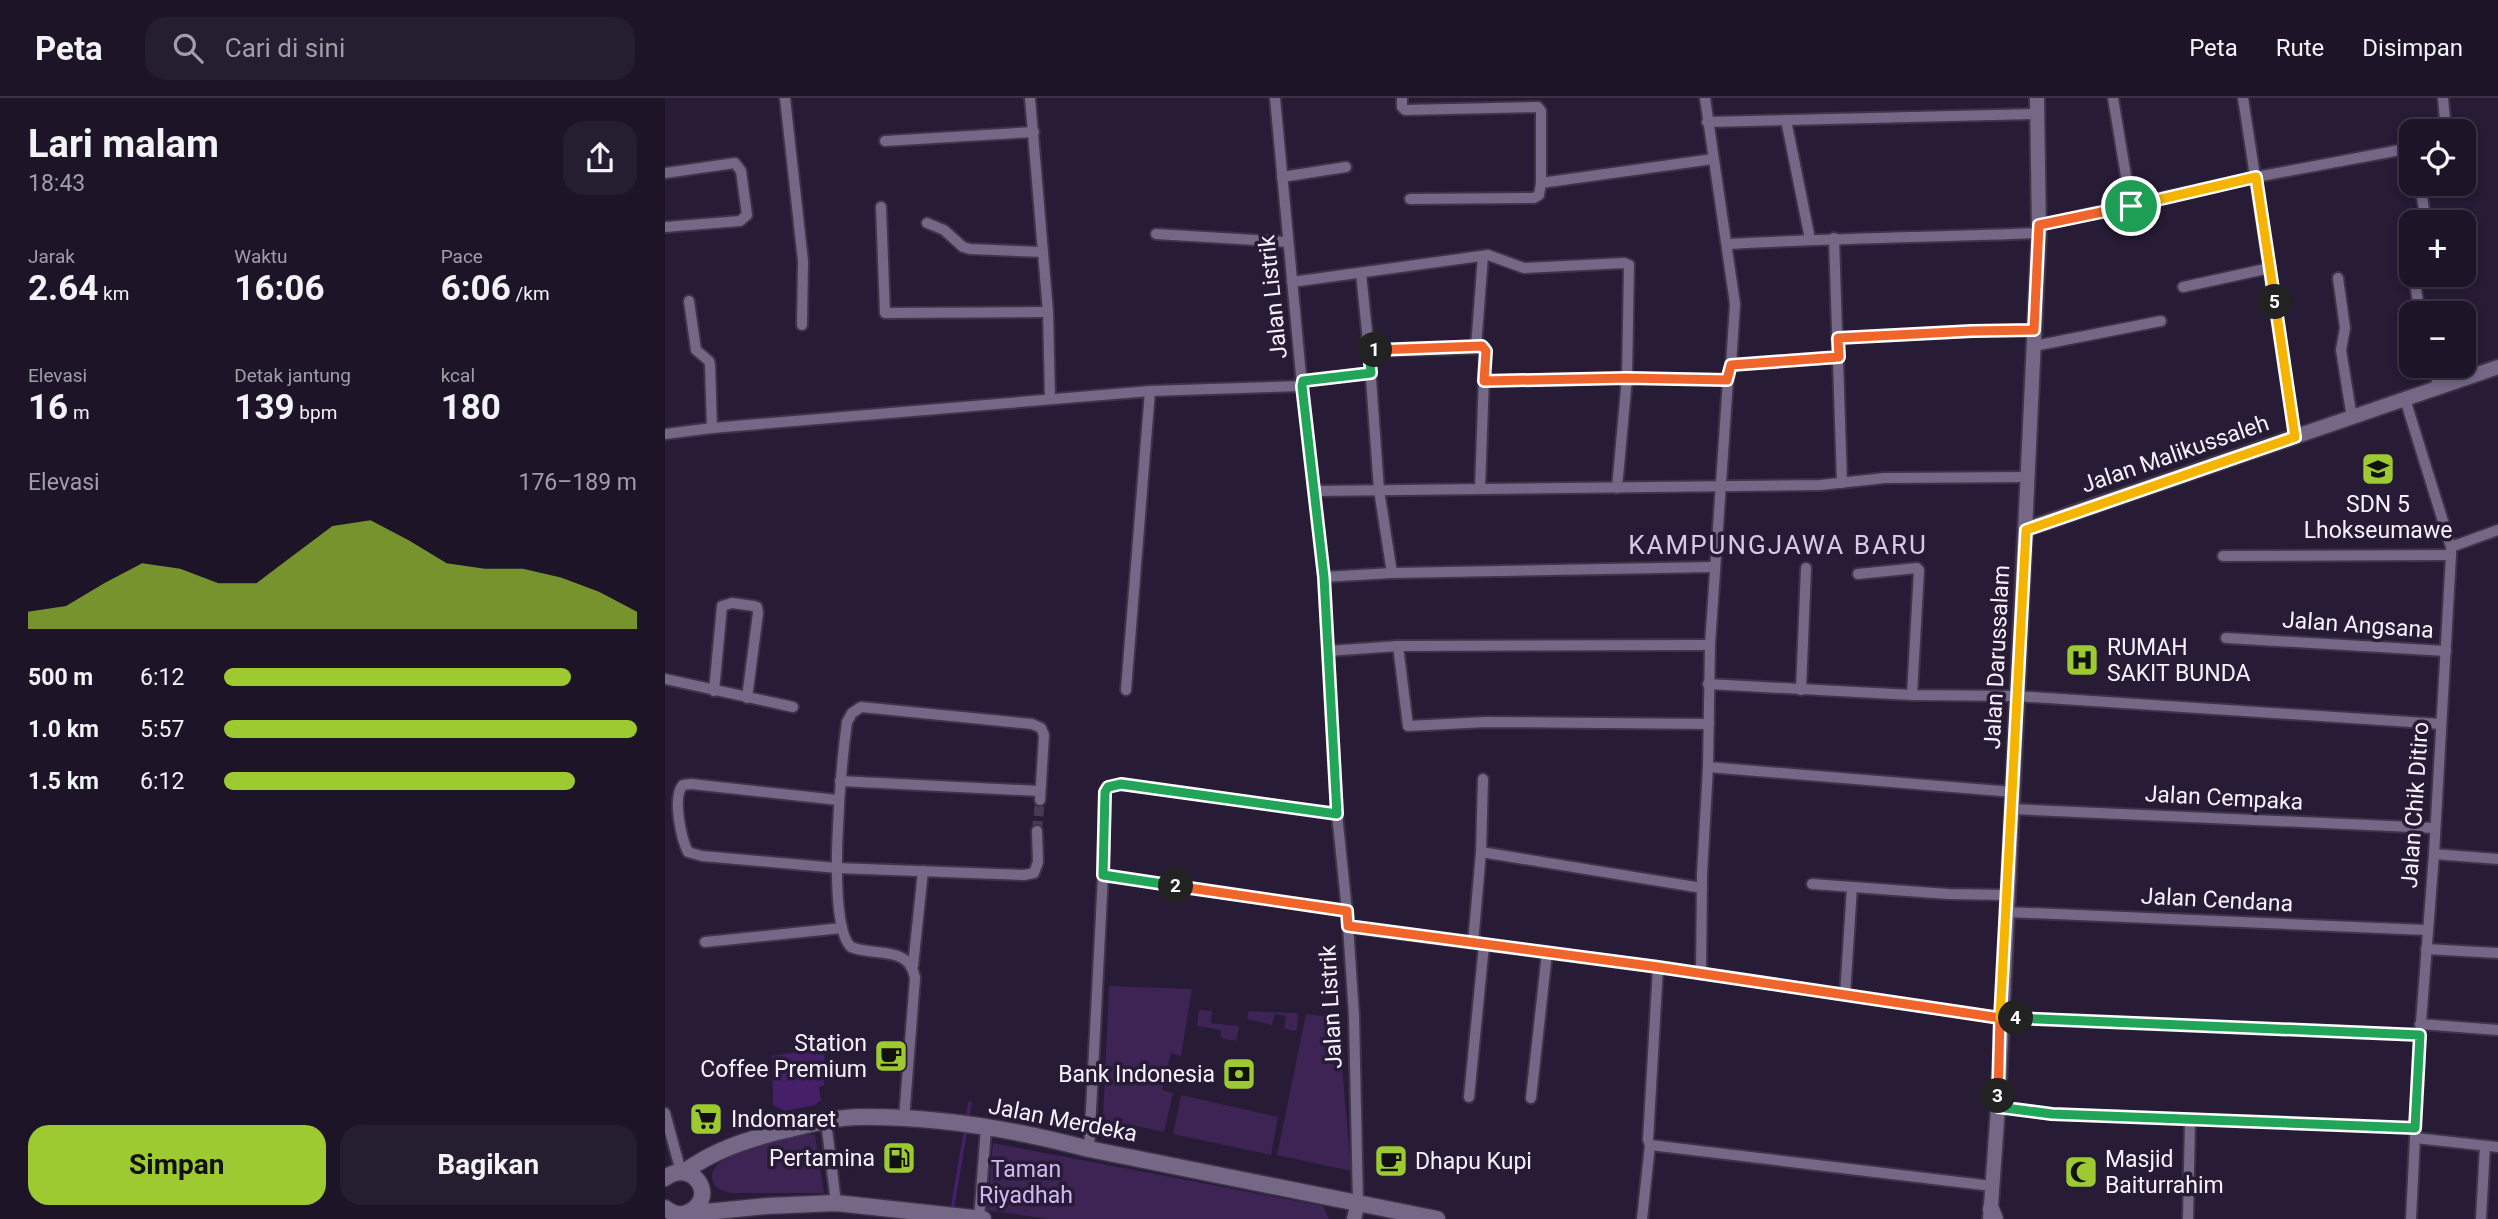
<!DOCTYPE html>
<html lang="id">
<meta charset="utf-8">
<style>
:root{--surface:#1d1428;--page:#251d30;--text:#f1f3f6;--muted:#a09ea8;--line:#3b3345;--accent:#9dca31}
body{margin:0;font-family:Roboto,sans-serif;background:var(--page);color:var(--text);height:100vh;display:flex;flex-direction:column;font-size:26px;white-space:nowrap}
*{box-sizing:border-box;margin:0}
p{font-size:23px;color:var(--muted)}
.icon{flex:none;width:38px;height:38px;fill:none;stroke:currentColor;stroke-width:2;stroke-linecap:round;stroke-linejoin:round}
.map{position:relative;flex:1;overflow:hidden}
.details{display:flex;flex-direction:column;background:var(--surface);width:665px}
.details>*{flex:none}
.fabs{position:absolute;left:1734px;top:21px;display:grid;gap:14px}
.fabs a{display:grid;place-items:center;width:77px;height:77px;border-radius:14px;background:var(--surface);box-shadow:0 4px 10px #0003,0 0 0 2px var(--line);font-size:35px}
.pin{position:absolute;display:grid;place-items:center;width:60px;height:60px;color:#fff;margin:-30px;border:4px solid #fff;border-radius:50%;box-shadow:0 2px 7px #0007}
.km{position:absolute;width:35px;height:35px;margin:-18px;border-radius:50%;background:#222;color:#fff;font-size:19px;line-height:35px;text-align:center}
.round{display:grid;place-items:center;flex:none;width:74px;height:74px;border-radius:21px;background:var(--page)}
.overview{display:flex;align-items:center;justify-content:space-between;height:119px;padding:0 28px}
h1{font-size:38px;font-weight:700;line-height:52px}
.metrics{display:grid;grid-template-columns:repeat(3,1fr);gap:10px;height:119px;padding:7px 28px}
.metrics div{display:grid;align-content:center}
.metrics b{font-size:35px;font-weight:700}
.metrics small{font-size:19px;font-weight:400}
.metrics p{font-size:19px}
.chart{height:196px;padding:14px 28px}
.chart p{display:flex;justify-content:space-between}
.chart svg{width:100%;height:126px;margin-top:7px;fill:var(--accent);opacity:.7}
.primary-button{display:flex;gap:14px;margin-top:auto;padding:14px 28px}
.primary-button a{flex:1;height:80px;border-radius:21px;background:var(--accent);color:#111;font-size:28px;font-weight:700;line-height:80px;text-align:center}
.primary-button a+a{background:var(--page);color:var(--text)}
ul{padding:0 28px;list-style:none;font-size:23px}
li{display:grid;grid-template-columns:112px 84px 1fr;align-items:center;height:52px}
li i{height:18px;border-radius:9px;background:var(--accent)}
header{display:flex;align-items:center;gap:42px;box-sizing:border-box;height:98px;padding:0 35px;background:var(--surface);border-bottom:2px solid var(--line)}
header strong{font-size:33px}
nav{display:flex;gap:38px;margin-inline-start:auto;font-size:24px}
.search{width:490px;height:63px;background:var(--page);display:flex;align-items:center;gap:18px;box-sizing:border-box;padding:0 24px;border-radius:21px;color:var(--muted);font-size:26px}
main{display:flex;flex:1;min-height:0}
.map>svg:first-child{display:block}
</style>
<header>
<strong>Peta</strong>
<div class="search"><svg class="icon" aria-label="search" viewBox="0 0 24 24"><circle cx="10" cy="10" r="6"/><path d="M15 15l6 6"/></svg>Cari di sini</div>
<nav><a>Peta</a><a>Rute</a><a>Disimpan</a></nav>
</header>
<main>
<section class="details">
<div class="overview"><div><h1>Lari malam</h1><p>18:43</p></div><a class="round"><svg class="icon" aria-label="share" viewBox="0 0 24 24"><path d="M12 15V3M7 8l5-5 5 5M5 13v7h14v-7"/></svg></a></div>
<div class="metrics">
<div><p>Jarak</p><b>2.64<small> km</small></b></div>
<div><p>Waktu</p><b>16:06</b></div>
<div><p>Pace</p><b>6:06<small> /km</small></b></div>
</div>
<div class="metrics">
<div><p>Elevasi</p><b>16<small> m</small></b></div>
<div><p>Detak jantung</p><b>139<small> bpm</small></b></div>
<div><p>kcal</p><b>180</b></div>
</div>
<div class="chart"><p><span>Elevasi</span>176–189 m</p>
<svg viewBox="0 0 160 44" preserveAspectRatio="none"><path d="M0 44V38L10 36L20 28L30 21L40 23L50 28L60 28L70 18L80 8L90 6L100 13L110 21L120 23L130 23L140 26L150 31L160 38V44z"/></svg>
</div>
<ul>
<li><b>500 m</b>6:12<i style="width:84%"></i></li>
<li><b>1.0 km</b>5:57<i style="width:100%"></i></li>
<li><b>1.5 km</b>6:12<i style="width:85%"></i></li>
</ul>
<div class="primary-button"><a>Simpan</a><a>Bagikan</a></div>
</section>
<div class="map">
<svg width="1833" height="1121" viewBox="0 0 1833 1121">
<rect width="100%" height="100%" fill="#271b35"/>
<g fill="#3d2455">
<path d="M444,888L527,891L516,958L506,955L497,992L508,995L499,1034L438,1021Z"/>
<path d="M534,912L547,913L546,925L574,928L571,943L556,940V932L532,928Z"/>
<path d="M584,913L631,915L633,917L632,932L628,933L619,930L621,918L610,916L607,927L582,921Z"/>
<path d="M641,916L673,920L686,1073L612,1057Z"/>
<path d="M516,997L613,1019L606,1057L508,1036Z"/>
<path d="M142,1036L150,1037L159,1095H66C57,1093 47,1090 47,1079C45,1053 122,1041 142,1036Z"/>
<path d="M328,1045L658,1108L664,1121H383L322,1112Z"/>
</g>
<path fill="#451f67" d="M158,950L160,965L159,987L154,989L156,1002L150,1007L120,1013L108,1007L107,958Z"/>
<g fill="none" stroke-linecap="round" stroke-linejoin="round">
<g stroke="#451f67" stroke-width="3.5">
<path d="M302,1022L305,1005"/>
<path d="M287,1112L301,1030"/>
</g>
<path stroke="#463b53" stroke-width="10" stroke-dasharray="10 5" stroke-linecap="butt" d="M372,733L375,702"/>
<defs>
<g id="minor">
<path d="M120,0L138,163L137,227"/>
<path d="M365,0L383,214L385,301"/>
<path d="M610,0L637,288L659,479L672,716L682,813L689,917L693,1105"/>
<path d="M737,0V9L740,12L873,9L876,13V85"/>
<path d="M1040,0L1070,206L1066,267L1174,259"/>
<path d="M1448,0L1466,108"/>
<path d="M1578,0L1630,339"/>
<path d="M1778,0L1781,33"/>
<path d="M1121,22L1145,141"/>
<path d="M1042,24L1372,16"/>
<path d="M220,43L369,34"/>
<path d="M0,75L70,65L76,73L82,117L75,123L0,129"/>
<path d="M617,79L681,69"/>
<path d="M1755,86L1761,124"/>
<path d="M745,101L869,100L874,97L876,85L1048,61"/>
<path d="M216,109L220,215L383,214"/>
<path d="M262,125L279,132L298,149L305,151L377,154"/>
<path d="M1374,127L1591,79L1746,50"/>
<path d="M491,136L623,144"/>
<path d="M1169,140L1177,385"/>
<path d="M1062,146C1166,140 1270,139 1374,135"/>
<path d="M696,175L704,253"/>
<path d="M1673,180L1680,230L1676,252L1687,320"/>
<path d="M627,184L823,157L859,170L959,165L964,167L962,280L952,390"/>
<path d="M1518,189L1605,170"/>
<path d="M24,203L31,252L44,263L45,267L47,330"/>
<path d="M1755,215L1750,186L1766,180L1768,177"/>
<path d="M1173,240L1307,233L1369,232"/>
<path d="M1369,248L1496,223"/>
<path d="M811,249L818,158"/>
<path d="M1768,268L1774,290"/>
<path d="M638,283L706,275"/>
<path d="M819,283L962,280L1063,282L1064,277"/>
<path d="M1740,301L1786,449V457L1769,756L1755,937L1746,1121"/>
<path d="M0,336L47,330L485,293L637,288"/>
<path d="M650,393L1155,387L1220,380L1363,379"/>
<path d="M1786,449L1833,432"/>
<path d="M1558,458L1786,457"/>
<path d="M727,475L714,392L704,253L820,250L815,391"/>
<path d="M1193,476L1252,470L1254,472L1247,597"/>
<path d="M659,479L727,475L1049,469"/>
<path d="M1561,540L1781,553"/>
<path d="M733,548L743,628L821,624L1044,626"/>
<path d="M663,553L733,548L1045,547"/>
<path d="M0,581L128,609"/>
<path d="M1043,586L1247,597L1351,598L1776,626"/>
<path d="M461,592L485,293"/>
<path d="M1136,592L1141,470"/>
<path d="M49,593L57,508L67,505L89,508L92,509L93,515L82,600"/>
<path d="M1043,669L1348,694"/>
<path d="M175,683L375,693"/>
<path d="M173,702L26,686L18,687C7,699 16,740 23,754L37,758L172,770L359,777L369,775L373,764L372,733"/>
<path d="M1347,711L1769,730"/>
<path d="M816,754L1037,790"/>
<path d="M1769,756L1833,761"/>
<path d="M438,777L682,813"/>
<path d="M1147,786L1283,796L1342,797"/>
<path d="M1341,814L1761,832"/>
<path d="M683,829L993,869L1336,920L1755,937"/>
<path d="M40,844L177,830"/>
<path d="M808,845L816,754L818,681"/>
<path d="M1761,851L1833,855"/>
<path d="M248,868L258,773"/>
<path d="M993,869L983,1042L985,1047L1327,1088"/>
<path d="M1036,876L1037,776L1043,669L1045,547L1063,282"/>
<path d="M1180,897L1187,789"/>
<path d="M1755,926L1833,932"/>
<path d="M804,999L819,847"/>
<path d="M866,1000L882,855"/>
<path d="M1333,1009L1387,1016L1750,1030"/>
<path d="M0,1015L16,1074"/>
<path d="M239,1021L250,880C244,847 211,859 186,849C160,826 177,661 182,624L187,615L196,609L367,626L376,630L379,637L375,702"/>
<path d="M161,1023L171,1105"/>
<path d="M1750,1040L1833,1049"/>
<path d="M424,1051L438,777L440,694L443,689L456,686L672,716"/>
<path d="M314,1121L321,1030"/>
<path d="M977,1121L985,1047"/>
<path d="M1523,1121L1525,1021"/>
<path d="M1816,1121L1820,1048"/>
</g>
<g id="tertiary">
<path d="M1361,431L1833,269"/>
<path d="M689,1121L693,1105"/>
<path d="M1325,1121L1333,1009L1374,135L1372,0"/>
</g>
<g id="secondary">
<path d="M19,1074C48,1053 78,1043 112,1034C139,1028 168,1019 196,1019C271,1018 352,1032 424,1051L772,1121"/>
<path d="M0,1080C28,1060 52,1098 26,1113C16,1119 8,1116 0,1110"/>
<path d="M1326,1111L1330,1121"/>
<path d="M21,1116L102,1108L171,1105L318,1121"/>
</g>
</defs>
<use href="#minor" stroke="#3e3448" stroke-width="14"/>
<use href="#tertiary" stroke="#3e3448" stroke-width="18"/>
<use href="#secondary" stroke="#3e3448" stroke-width="19"/>
<use href="#minor" stroke="#756786" stroke-width="10"/>
<use href="#tertiary" stroke="#756786" stroke-width="14"/>
<use href="#secondary" stroke="#756786" stroke-width="16"/>
</g>
<g fill="none" stroke-linecap="round" stroke-linejoin="round">
<defs>
<path id="split-1" d="M710,252L817,248L821,253L819,283L962,280L1062,282L1066,267L1174,259L1173,240L1307,233L1369,232L1374,127L1466,108"/>
<path id="split-2" d="M511,788L438,777L440,694L443,689L456,686L672,716L659,479L637,288L638,283L706,275L704,253L710,252"/>
<path id="split-3" d="M511,788L682,813L683,828L993,869L1335,920L1333,998"/>
<path id="split-4" d="M1333,998V1009L1387,1016L1750,1030L1755,937L1351,920"/>
<path id="split-5" d="M1351,920H1335L1361,432L1630,339L1610,204"/>
<path id="split-6" d="M1466,108L1591,79L1610,204"/>
</defs>
<use href="#split-1" stroke="#fff" stroke-width="14"/>
<use href="#split-2" stroke="#fff" stroke-width="14"/>
<use href="#split-3" stroke="#fff" stroke-width="14"/>
<use href="#split-4" stroke="#fff" stroke-width="14"/>
<use href="#split-5" stroke="#fff" stroke-width="14"/>
<use href="#split-6" stroke="#fff" stroke-width="14"/>
<use href="#split-1" stroke="#f0652b" stroke-width="9"/>
<use href="#split-2" stroke="#22a559" stroke-width="9"/>
<use href="#split-3" stroke="#f0652b" stroke-width="9"/>
<use href="#split-4" stroke="#22a559" stroke-width="9"/>
<use href="#split-5" stroke="#f5b400" stroke-width="9"/>
<use href="#split-6" stroke="#f5b400" stroke-width="9"/>
</g>
<defs>
<symbol id="school-square" viewBox="-11 -11 22 22"><rect x="-9" y="-9" width="18" height="18" rx="4" fill="#9dca31" stroke="#271b35"/><path d="M0-5L7-2L0 1L-7-2ZM-4 1L0 2.5L4 1V4Q0 6-4 4Z" fill="#111"/></symbol>
<symbol id="hospital-square" viewBox="-11 -11 22 22"><rect x="-9" y="-9" width="18" height="18" rx="4" fill="#9dca31" stroke="#271b35"/><path d="M-5-5h3v3.5h4V-5h3V5h-3V1.5h-4V5h-3Z" fill="#111"/></symbol>
<symbol id="cafe-square" viewBox="-11 -11 22 22"><rect x="-9" y="-9" width="18" height="18" rx="4" fill="#9dca31" stroke="#271b35"/><path d="M-5.5-4.5H6V0H3Q3 3.5 0 3.5H-2.5Q-5.5 3.5-5.5 0ZM3-3.2v2h1.7v-2ZM-6 4.5H4V6H-6Z" fill="#111"/></symbol>
<symbol id="bank-square" viewBox="-11 -11 22 22"><rect x="-9" y="-9" width="18" height="18" rx="4" fill="#9dca31" stroke="#271b35"/><path d="M-6-4H6V4H-6ZM0-2.3a2.3 2.3 0 1 0 0 4.6a2.3 2.3 0 1 0 0-4.6Z" fill="#111"/></symbol>
<symbol id="supermarket-square" viewBox="-11 -11 22 22"><rect x="-9" y="-9" width="18" height="18" rx="4" fill="#9dca31" stroke="#271b35"/><path d="M-6-5.5h2.5l.6 2H6L4.5 2H-2.5L-4.4-4H-6ZM-1.5 3.2a1.3 1.3 0 1 0 .1 0ZM3 3.2a1.3 1.3 0 1 0 .1 0Z" fill="#111"/></symbol>
<symbol id="fuel-square" viewBox="-11 -11 22 22"><rect x="-9" y="-9" width="18" height="18" rx="4" fill="#9dca31" stroke="#271b35"/><path d="M-5.5-6h7V0h2V4h1.3V-2.5L3-4.5l.8-.8L6-3V5H2.5V1h-1V6h-7ZM-4.2-4.7v3.2H.2V-4.7Z" fill="#111"/></symbol>
<symbol id="mosque-square" viewBox="-11 -11 22 22"><rect x="-9" y="-9" width="18" height="18" rx="4" fill="#9dca31" stroke="#271b35"/><path d="M3.5-4.9A6 6 0 1 0 3.5 4.9A5 5 0 1 1 3.5-4.9Z" fill="#111"/></symbol>
</defs>
<g fill-rule="evenodd">
<use href="#school-square" x="1694" y="352" width="38" height="38"/>
<use href="#hospital-square" x="1398" y="543" width="38" height="38"/>
<use href="#cafe-square" x="207" y="939" width="38" height="38"/>
<use href="#bank-square" x="555" y="957" width="38" height="38"/>
<use href="#supermarket-square" x="22" y="1002" width="38" height="38"/>
<use href="#fuel-square" x="215" y="1041" width="38" height="38"/>
<use href="#cafe-square" x="707" y="1044" width="38" height="38"/>
<use href="#mosque-square" x="1397" y="1055" width="38" height="38"/>
</g>
<g text-anchor="middle" dominant-baseline="central" stroke-width="7" stroke-linejoin="round" paint-order="stroke">
<g font-size="23" fill="#f7f2fd" stroke="#271b35">
<text transform="translate(608 199) rotate(-96)">Jalan Listrik</text>
<text transform="translate(1510 356) rotate(-19)">Jalan Malikussaleh</text>
<text transform="translate(1693 527) rotate(4)">Jalan Angsana</text>
<text transform="translate(1332 559) rotate(-87)">Jalan Darussalam</text>
<text transform="translate(1559 700) rotate(3)">Jalan Cempaka</text>
<text transform="translate(1750 707) rotate(-86)">Jalan Chik Ditiro</text>
<text transform="translate(1552 802) rotate(3)">Jalan Cendana</text>
<text transform="translate(666 909) rotate(-93)">Jalan Listrik</text>
<text transform="translate(398 1022) rotate(11)">Jalan Merdeka</text>
</g>
<g font-size="23" fill="#f7f2fd" stroke="#271b35" text-anchor="start">
<text x="1713" y="406" text-anchor="middle">SDN 5<tspan x="1713" dy="26">Lhokseumawe</tspan></text>
<text x="1442" y="549">RUMAH<tspan x="1442" dy="26">SAKIT BUNDA</tspan></text>
<text x="202" y="945" text-anchor="end">Station<tspan x="202" dy="26">Coffee Premium</tspan></text>
<text x="550" y="976" text-anchor="end">Bank Indonesia</text>
<text x="66" y="1021">Indomaret</text>
<text x="210" y="1060" text-anchor="end">Pertamina</text>
<text x="1440" y="1061">Masjid<tspan x="1440" dy="26">Baiturrahim</tspan></text>
<text x="750" y="1063">Dhapu Kupi</text>
</g>
<g font-size="23" fill="#d3b6f5" stroke="#271b35">
<text x="361" y="1071">Taman<tspan x="361" dy="26">Riyadhah</tspan></text>
</g>
<g font-size="26" letter-spacing="2" fill="#d7c8ea" stroke="#271b35">
<text x="1113" y="447">KAMPUNGJAWA BARU</text>
</g>
</g>
</svg>
<div class="fabs">
<a><svg class="icon" aria-label="locate" viewBox="0 0 24 24"><circle cx="12" cy="12" r="6"/><path d="M12 2v4M12 18v4M2 12h4M18 12h4"/></svg></a>
<a>+</a>
<a>−</a>
</div>
<div class="pin" style="left:1466px;top:108px;background:#1e9e55"><svg class="icon" aria-label="arrive" viewBox="0 0 24 24"><path d="M6 21V4h12l-3 4 3 4H6"/></svg></div>
<b class="km" style="left:710px;top:252px">1</b>
<b class="km" style="left:511px;top:788px">2</b>
<b class="km" style="left:1333px;top:998px">3</b>
<b class="km" style="left:1351px;top:920px">4</b>
<b class="km" style="left:1610px;top:204px">5</b>
</div>
</main>
